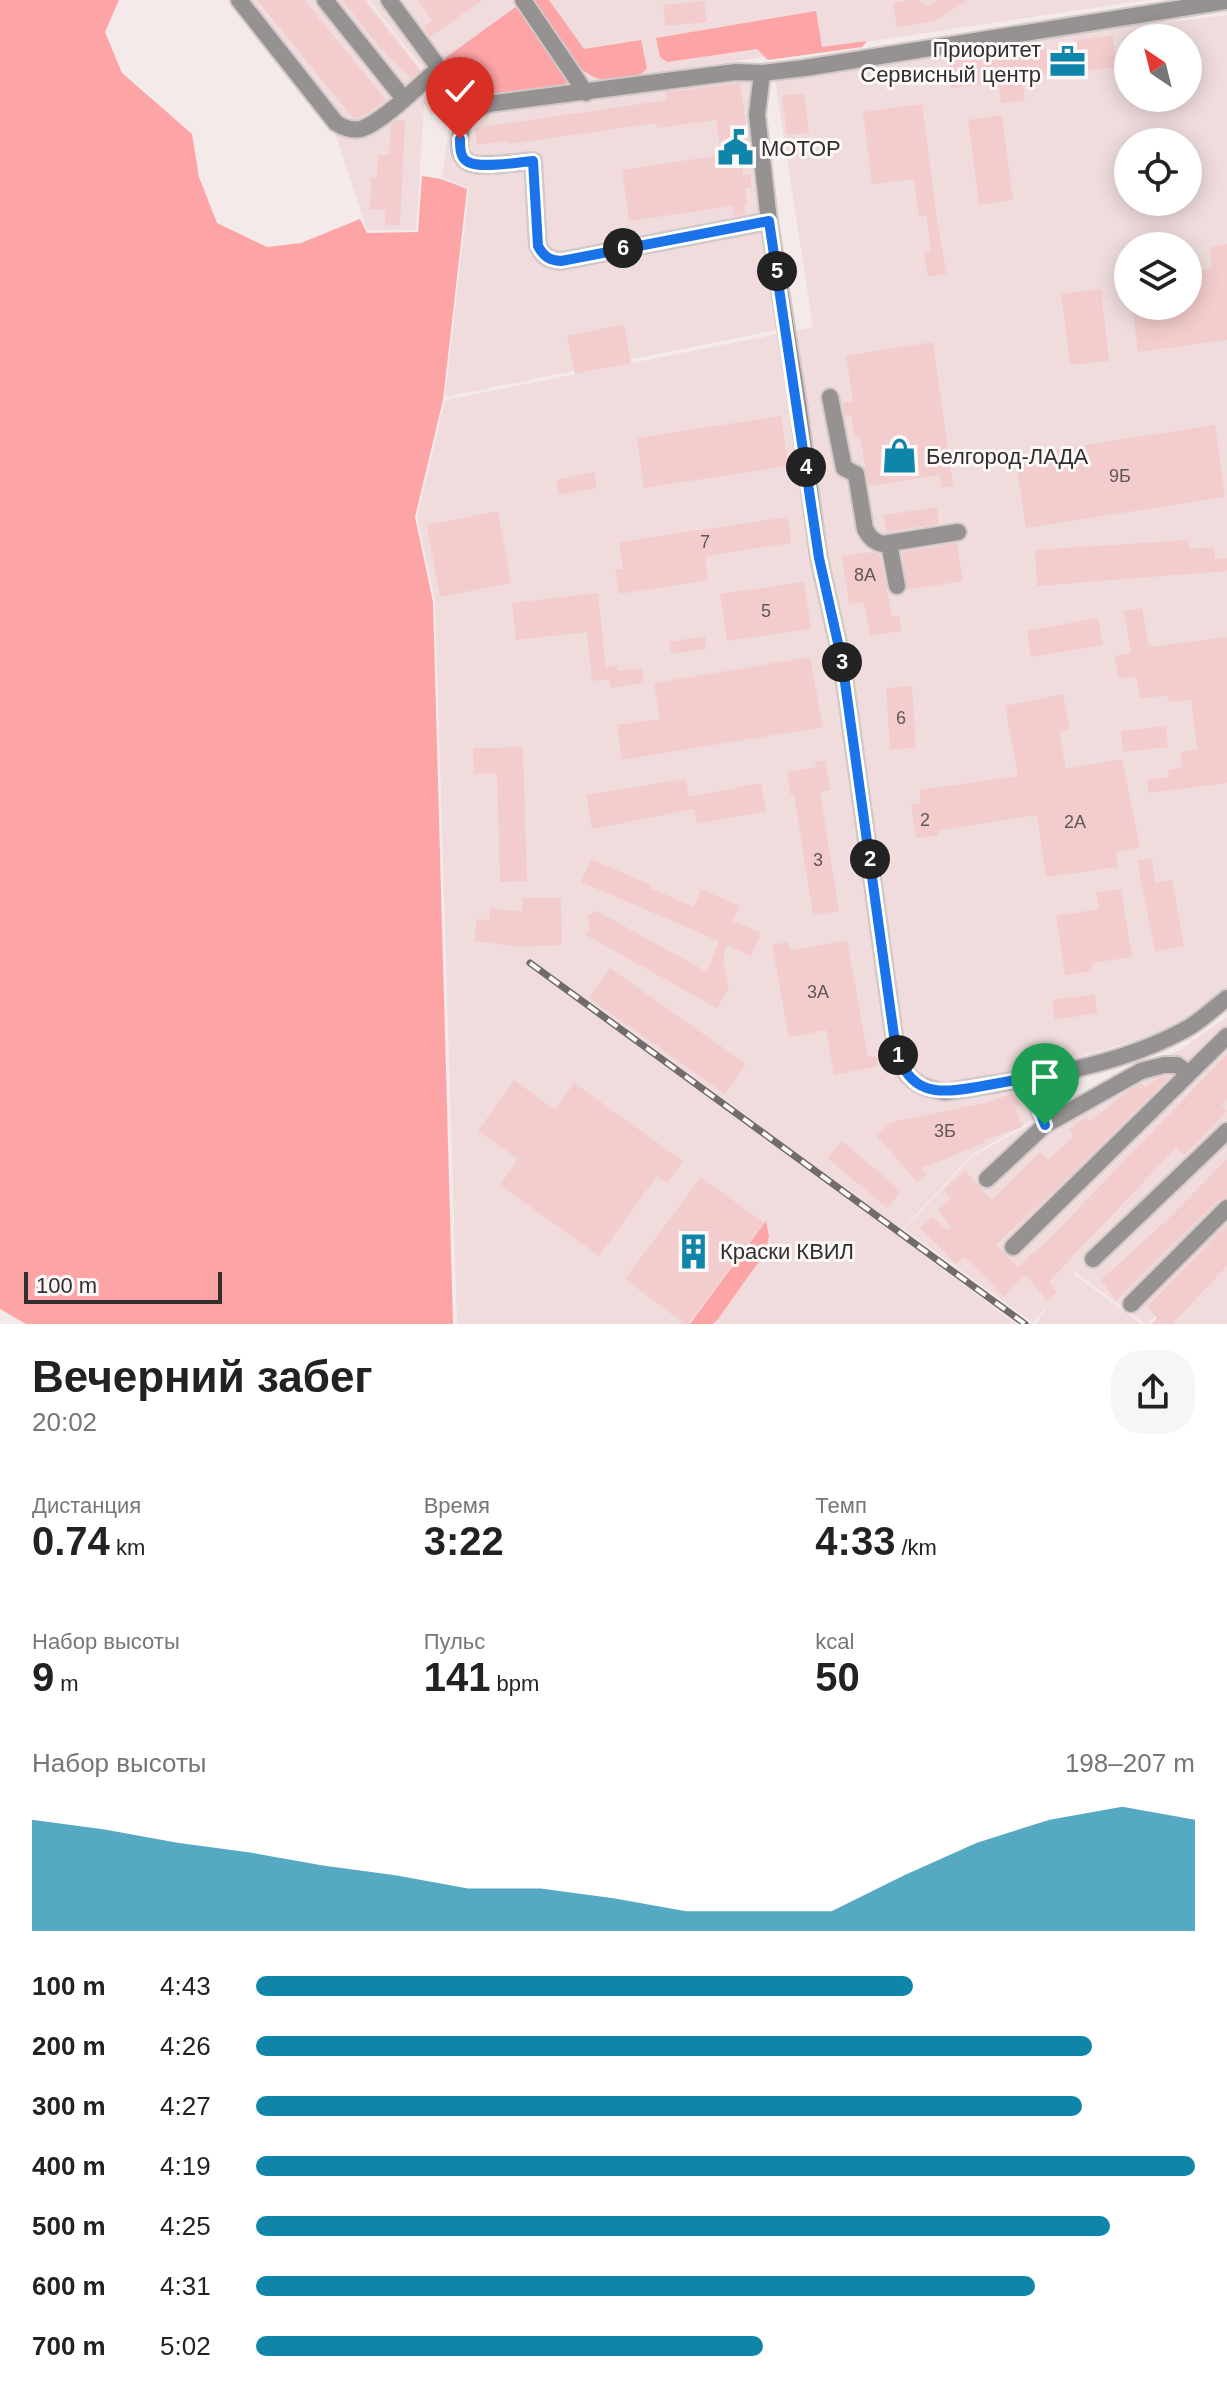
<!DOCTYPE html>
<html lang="ru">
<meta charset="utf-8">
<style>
:root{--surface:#fff;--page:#f6f6f6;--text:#222;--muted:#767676;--accent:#1085aa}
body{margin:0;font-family:Arial,sans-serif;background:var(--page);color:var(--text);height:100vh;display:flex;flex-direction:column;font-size:30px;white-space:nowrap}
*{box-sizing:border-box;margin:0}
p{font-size:26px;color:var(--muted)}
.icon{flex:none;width:44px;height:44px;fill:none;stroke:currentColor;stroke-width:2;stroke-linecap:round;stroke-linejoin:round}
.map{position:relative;height:1324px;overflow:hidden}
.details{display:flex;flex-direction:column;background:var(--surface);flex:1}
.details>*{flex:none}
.needle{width:52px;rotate:325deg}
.controls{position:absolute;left:1114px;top:24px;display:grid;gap:16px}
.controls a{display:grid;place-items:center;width:88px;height:88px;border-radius:50%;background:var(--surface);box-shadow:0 4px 20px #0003;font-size:40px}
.scale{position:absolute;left:24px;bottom:20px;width:198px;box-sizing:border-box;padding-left:8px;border:4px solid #322e2e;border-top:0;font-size:22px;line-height:28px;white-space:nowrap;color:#322e2e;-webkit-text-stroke:6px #fef9f9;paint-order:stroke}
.pin{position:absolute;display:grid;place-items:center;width:68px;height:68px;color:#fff;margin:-82px -34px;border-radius:50% 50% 50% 0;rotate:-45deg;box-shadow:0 0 8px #0007}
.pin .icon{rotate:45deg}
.km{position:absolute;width:40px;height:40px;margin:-20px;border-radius:50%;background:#222;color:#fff;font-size:22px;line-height:40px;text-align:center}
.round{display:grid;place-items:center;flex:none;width:84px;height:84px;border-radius:32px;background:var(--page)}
.headline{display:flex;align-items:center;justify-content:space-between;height:136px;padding:0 32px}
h1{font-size:44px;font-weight:800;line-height:60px}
.stats{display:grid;grid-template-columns:repeat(3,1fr);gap:12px;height:136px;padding:8px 32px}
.stats div{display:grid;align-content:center}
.stats b{font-size:40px;font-weight:800}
.stats small{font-size:22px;font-weight:400}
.stats p{font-size:22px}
.chart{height:224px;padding:16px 32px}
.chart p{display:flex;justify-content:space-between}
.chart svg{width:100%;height:144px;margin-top:8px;fill:var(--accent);opacity:.7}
ul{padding:0 32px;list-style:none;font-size:26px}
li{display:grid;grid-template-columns:128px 96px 1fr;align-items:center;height:60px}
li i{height:20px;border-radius:10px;background:var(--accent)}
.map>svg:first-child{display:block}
</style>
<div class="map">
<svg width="1227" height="1324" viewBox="0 0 1227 1324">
<rect width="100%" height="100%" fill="#f5eaea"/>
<g fill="#f0dcdc" fill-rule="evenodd">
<path d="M228,0H367L426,76L416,230H367L334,130Z"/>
<path d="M369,0H1147L487,98L472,97L427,74Z"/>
<path d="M1227,15V988L1185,1021L1159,1033L1104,1050L1022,1071L1038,1117L972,1155L897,1235L1016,1324H457L435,601L417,517L445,400L813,327L773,67ZM1128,38H1188V98H1128ZM1128,142H1188V202H1128ZM1128,246H1188V306H1128Z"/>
<path d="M752,69L786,328L445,397L469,189L442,177L451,112Z"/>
<path d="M1227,1017V1235L1148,1324H1145L1075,1272L1074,1274L1141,1324H1036L1051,1301L1033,1323L904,1229L973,1156L1116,1077L1180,1050Z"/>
<path d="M1227,1246V1324H1157Z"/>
</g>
<g fill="#fda4a7">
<path d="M0,0H119L105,32L122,73L192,134L199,177L217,223L267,247L301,243L360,219L367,233L418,232L422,176L441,179L467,189L443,400L415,517L433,602L453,1324H26L0,1309Z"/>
<path d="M529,0H549L584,49L641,40L647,68C638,81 611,83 597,78C590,76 586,72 580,68Z"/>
<path d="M517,6L567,72L569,80L562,87C534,91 494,104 467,89C456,82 449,70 441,61Z"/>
<path d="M816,11L822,47L867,41L862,47L768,60L757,49L667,62L660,57L656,38Z"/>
<path d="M766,1221L769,1236L765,1253L718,1319L713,1324H690Z"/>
</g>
<g fill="#f3cdcd">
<path d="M257,0H304L386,100L365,115L354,119Z"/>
<path d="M342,0H364L420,71L411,78L381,49Z"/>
<path d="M418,0H483L430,37L423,27L432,20Z"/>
<path d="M909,0H918L929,6L939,0H967L937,20L897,28L893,3Z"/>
<path d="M704,1L707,22L665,26L663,5Z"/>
<path d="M1113,35L1116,67L1022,78L1025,100L1001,103L998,83L951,88L948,61L1077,46V40Z"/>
<path d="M740,83L750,151L740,153L743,175L750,174L752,187L745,188L747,204L744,205L745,214L734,217L733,206L629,221L622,170L721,155L716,120L657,128L656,123L509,144L508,141L477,145L475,128L667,100L666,92Z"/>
<path d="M437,84L450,102L432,115L424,104V96Z"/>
<path d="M804,93L809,133L787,135L782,96Z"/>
<path d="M922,104L938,227L947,274L928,277L924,252L931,251L926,215L919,216L914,179L872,184L863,112Z"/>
<path d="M1002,115L1013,200L979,205L968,120Z"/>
<path d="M397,120L405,121L400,225H385L386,210L370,209L371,177L377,178L378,155H389L391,124Z"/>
<path d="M1227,244V340L1138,352L1132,306H1188V272L1212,269L1210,247Z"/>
<path d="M1101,289L1109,361L1070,365L1061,294Z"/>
<path d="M624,324L631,363L575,374L567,336Z"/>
<path d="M933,342L953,486L942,488L940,475L869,486L860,436L854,437L851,416L845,417L842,403L853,401L846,356Z"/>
<path d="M781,416L788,466L644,488L637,438Z"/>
<path d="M1215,425L1225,497L1026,528L1015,456Z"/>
<path d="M594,472L597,488L559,495L556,480Z"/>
<path d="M937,507L939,524L886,532L884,515Z"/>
<path d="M498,511L511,583L440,597L427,525Z"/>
<path d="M788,517L791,543L705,556L708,580L619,594L615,570L623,569L619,542Z"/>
<path d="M1188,540L1189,549L1214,547L1215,559L1227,558V571L1037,586L1035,550Z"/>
<path d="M957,543L963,581L907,590L902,552Z"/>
<path d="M872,552L880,555L892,617L899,616L901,631L870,636L864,602L849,604L842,556Z"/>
<path d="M804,582L811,629L727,641L720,594Z"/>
<path d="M598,593L606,667L617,665V671L642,668L644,683L611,688L609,679L592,681L587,632L516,640L512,603Z"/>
<path d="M1142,608L1149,647L1227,637V783L1148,793L1147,780L1169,777L1168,770L1182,768L1180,752L1197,750L1191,700L1168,702L1167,695L1140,699L1136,676L1119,679L1114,656L1131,653L1124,611Z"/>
<path d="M1098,618L1103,645L1031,657L1027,631Z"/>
<path d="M705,636L706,649L671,654L669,642Z"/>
<path d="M810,657L823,727L622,760L617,725L660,719L654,683Z"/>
<path d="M912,686L916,748L890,750L886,688Z"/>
<path d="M1063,694L1070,729L1059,732L1066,769L1122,759L1140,847L1116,852L1118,867L1046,877L1037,815L939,830V835L916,838L911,804L921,803L919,790L1018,776L1005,706Z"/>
<path d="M1166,726L1168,747L1123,752L1121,731Z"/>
<path d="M523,747L527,881L500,882L497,773L474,774L473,748Z"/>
<path d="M825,760L831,790L820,792L839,911L813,915L794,794L791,795L787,772L816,767L815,762Z"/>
<path d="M686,779L689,797L761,783L766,811L697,824L694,809L592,829L586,795Z"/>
<path d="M1152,858L1155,883L1172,880L1184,946L1155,952L1137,860Z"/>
<path d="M591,859L651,885L650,888L694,907L701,889L740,906L733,921L761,933L751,956L726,945L723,961L729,987L717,1008L584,934L590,930L588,915L597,911L707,972L719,941L581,882Z"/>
<path d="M1121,889L1132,957L1092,963L1093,971L1065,975L1056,916L1099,909L1096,892Z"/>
<path d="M522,898H561L562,945L519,947L474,941L477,919L489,920L491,908L522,912Z"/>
<path d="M847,940L868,1057L876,1056L878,1066L834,1075L826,1030L789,1037L772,945L788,942L790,951Z"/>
<path d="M610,968L746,1064L725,1094L589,998Z"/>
<path d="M1095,994L1097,1013L1055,1020L1052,1000Z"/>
<path d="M1227,1054V1100L1222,1105L1227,1111L1184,1156L1176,1148L1072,1257L1049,1282L1057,1292L1047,1301L1026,1275L1004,1297L964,1257L956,1264L920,1228L932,1217L947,1230L951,1227L938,1210L951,1198L944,1190L965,1171L992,1200L1040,1152L1048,1160L1074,1136L1069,1130L1086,1116L1090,1122L1126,1092L1142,1083L1145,1088L1158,1078L1168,1076L1169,1078L1053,1192L996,1245L1018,1267L1051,1237Z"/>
<path d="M514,1080L555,1110L574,1083L683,1161L667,1184L657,1176L599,1256L500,1185L518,1159L478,1131Z"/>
<path d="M1017,1092L1021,1105L1016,1107L1022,1127L984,1140L985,1143L922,1168L927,1175L917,1182L876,1135L892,1122L985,1103Z"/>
<path d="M842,1141L901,1191L887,1208L827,1158Z"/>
<path d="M1227,1159V1197L1219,1200L1116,1301L1101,1280L1167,1220Z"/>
<path d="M701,1177L764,1223L688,1324H685L625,1279Z"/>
<path d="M1227,1224V1266L1172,1324H1151L1157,1318L1147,1307Z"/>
</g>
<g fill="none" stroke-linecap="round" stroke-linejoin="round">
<defs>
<g id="minor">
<path d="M239,0L336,123C344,128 352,131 361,129C383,122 419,85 438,69"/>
<path d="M325,0L404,99"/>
<path d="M389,0L456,91L471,101L488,104L736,72L762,73L805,68L1227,1"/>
<path d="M523,0L586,93"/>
<path d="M762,73L757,115L769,221L798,403L819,558L842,661L896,1050C905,1079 917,1088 946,1092C1027,1078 1115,1069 1188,1028C1202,1020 1214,1008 1227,998"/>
<path d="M488,104C480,108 472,111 467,118C459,130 454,156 470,163C484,168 517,162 533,161L538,246C544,257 549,260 561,261L769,221"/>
<path d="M830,397L844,468L856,474L865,529C870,538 874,542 883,544L958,532"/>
<path d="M889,543L897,586"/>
<path d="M1027,1078L1045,1125"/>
<path d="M987,1179L1045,1125L1141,1071L1164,1065H1177L1188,1073"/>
<path d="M1013,1247L1227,1036"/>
<path d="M1093,1259L1227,1131"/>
<path d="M1131,1304L1227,1208"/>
</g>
</defs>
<use href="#minor" stroke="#d2c8c8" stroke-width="20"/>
<use href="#minor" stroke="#979292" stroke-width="16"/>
<defs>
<path id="rail" d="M530,963L1025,1324"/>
</defs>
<use href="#rail" stroke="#716b6b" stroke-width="7"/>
<use href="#rail" stroke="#fef9f9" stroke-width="4" stroke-dasharray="12" stroke-linecap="butt"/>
</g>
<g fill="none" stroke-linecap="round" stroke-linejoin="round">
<defs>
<path id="route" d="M460,139C460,148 460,158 468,162C481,169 518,162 533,161L538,246C544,257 549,260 561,261L769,221L819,558L842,661L896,1050C910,1095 937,1094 977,1087C994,1084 1010,1081 1027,1078L1045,1125"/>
</defs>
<use href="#route" stroke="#fff" stroke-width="16"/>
<use href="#route" stroke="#1a73e8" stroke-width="10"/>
</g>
<defs>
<symbol id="office-bare" viewBox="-9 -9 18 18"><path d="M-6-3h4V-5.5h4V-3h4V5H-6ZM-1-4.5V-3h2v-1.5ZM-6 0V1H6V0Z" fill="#1085aa" stroke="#fef9f9" stroke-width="2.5" paint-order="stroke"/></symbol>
<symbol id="civic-bare" viewBox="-9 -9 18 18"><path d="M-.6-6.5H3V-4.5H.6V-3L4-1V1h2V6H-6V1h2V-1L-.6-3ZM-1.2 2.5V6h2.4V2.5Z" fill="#1085aa" stroke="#fef9f9" stroke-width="2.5" paint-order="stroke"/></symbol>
<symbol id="shop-bare" viewBox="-9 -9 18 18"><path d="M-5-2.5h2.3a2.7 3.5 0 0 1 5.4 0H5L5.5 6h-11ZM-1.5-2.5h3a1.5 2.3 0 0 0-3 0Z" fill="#1085aa" stroke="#fef9f9" stroke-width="2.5" paint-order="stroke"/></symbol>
<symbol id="building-bare" viewBox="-9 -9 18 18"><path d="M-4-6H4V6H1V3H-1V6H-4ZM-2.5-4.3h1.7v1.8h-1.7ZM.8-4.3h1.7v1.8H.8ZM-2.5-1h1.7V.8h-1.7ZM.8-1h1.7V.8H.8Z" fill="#1085aa" stroke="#fef9f9" stroke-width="2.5" paint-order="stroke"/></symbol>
</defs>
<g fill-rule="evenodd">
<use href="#office-bare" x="1042" y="36" width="51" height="51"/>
<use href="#civic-bare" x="710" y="122" width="51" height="51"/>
<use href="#shop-bare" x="874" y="430" width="51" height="51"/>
<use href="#building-bare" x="668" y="1226" width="51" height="51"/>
</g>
<g text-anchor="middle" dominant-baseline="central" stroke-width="6" stroke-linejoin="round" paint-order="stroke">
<g font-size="18" fill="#625656">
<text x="1120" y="476">9Б</text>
<text x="705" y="542">7</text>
<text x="865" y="575">8А</text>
<text x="766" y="611">5</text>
<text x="901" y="718">6</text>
<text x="925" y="820">2</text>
<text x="1075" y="822">2А</text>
<text x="818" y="860">3</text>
<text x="818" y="992">3А</text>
<text x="945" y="1131">3Б</text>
</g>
<g font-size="22" fill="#322e2e" stroke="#fef9f9" text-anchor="start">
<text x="1041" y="49" text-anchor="end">Приоритет<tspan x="1041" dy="25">Сервисный центр</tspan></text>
<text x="761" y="148">МОТОР</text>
<text x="926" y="456">Белгород-ЛАДА</text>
<text x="720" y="1251">Краски КВИЛ</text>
</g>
</g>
</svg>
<div class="controls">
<a><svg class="needle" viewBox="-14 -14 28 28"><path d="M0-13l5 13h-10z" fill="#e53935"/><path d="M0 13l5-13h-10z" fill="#767676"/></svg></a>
<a><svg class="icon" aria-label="locate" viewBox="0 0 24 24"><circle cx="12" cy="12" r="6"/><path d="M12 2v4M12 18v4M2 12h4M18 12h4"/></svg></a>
<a><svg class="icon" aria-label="layers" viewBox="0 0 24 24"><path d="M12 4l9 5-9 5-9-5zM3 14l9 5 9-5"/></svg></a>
</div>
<div class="scale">100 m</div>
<div class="pin" style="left:1045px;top:1125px;background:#1e9e55"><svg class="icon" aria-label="arrive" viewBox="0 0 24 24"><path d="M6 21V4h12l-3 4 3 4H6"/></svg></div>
<div class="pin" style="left:460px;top:139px;background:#d93025"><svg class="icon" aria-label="check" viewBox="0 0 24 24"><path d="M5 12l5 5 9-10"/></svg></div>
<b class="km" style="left:898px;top:1055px">1</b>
<b class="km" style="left:870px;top:859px">2</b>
<b class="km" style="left:842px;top:662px">3</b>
<b class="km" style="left:806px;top:467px">4</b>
<b class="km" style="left:777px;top:271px">5</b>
<b class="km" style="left:623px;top:248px">6</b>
</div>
<section class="details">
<div class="headline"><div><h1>Вечерний забег</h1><p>20:02</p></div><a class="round"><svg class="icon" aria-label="share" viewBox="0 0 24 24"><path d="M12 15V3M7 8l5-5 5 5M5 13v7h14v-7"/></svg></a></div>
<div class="stats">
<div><p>Дистанция</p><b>0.74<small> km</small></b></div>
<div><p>Время</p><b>3:22</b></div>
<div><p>Темп</p><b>4:33<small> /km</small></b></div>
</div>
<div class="stats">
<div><p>Набор высоты</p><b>9<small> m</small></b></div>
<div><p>Пульс</p><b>141<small> bpm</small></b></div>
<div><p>kcal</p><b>50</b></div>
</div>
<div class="chart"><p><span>Набор высоты</span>198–207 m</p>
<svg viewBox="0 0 160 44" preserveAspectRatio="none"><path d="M0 44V10L10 13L20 17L30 20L40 24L50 27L60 31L70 31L80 34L90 38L100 38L110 38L120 27L130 17L140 10L150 6L160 10V44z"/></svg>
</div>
<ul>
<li><b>100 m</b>4:43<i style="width:70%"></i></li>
<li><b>200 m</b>4:26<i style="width:89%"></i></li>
<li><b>300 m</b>4:27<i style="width:88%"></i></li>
<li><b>400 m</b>4:19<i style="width:100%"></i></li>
<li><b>500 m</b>4:25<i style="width:91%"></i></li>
<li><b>600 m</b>4:31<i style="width:83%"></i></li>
<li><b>700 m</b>5:02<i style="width:54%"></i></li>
</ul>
</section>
